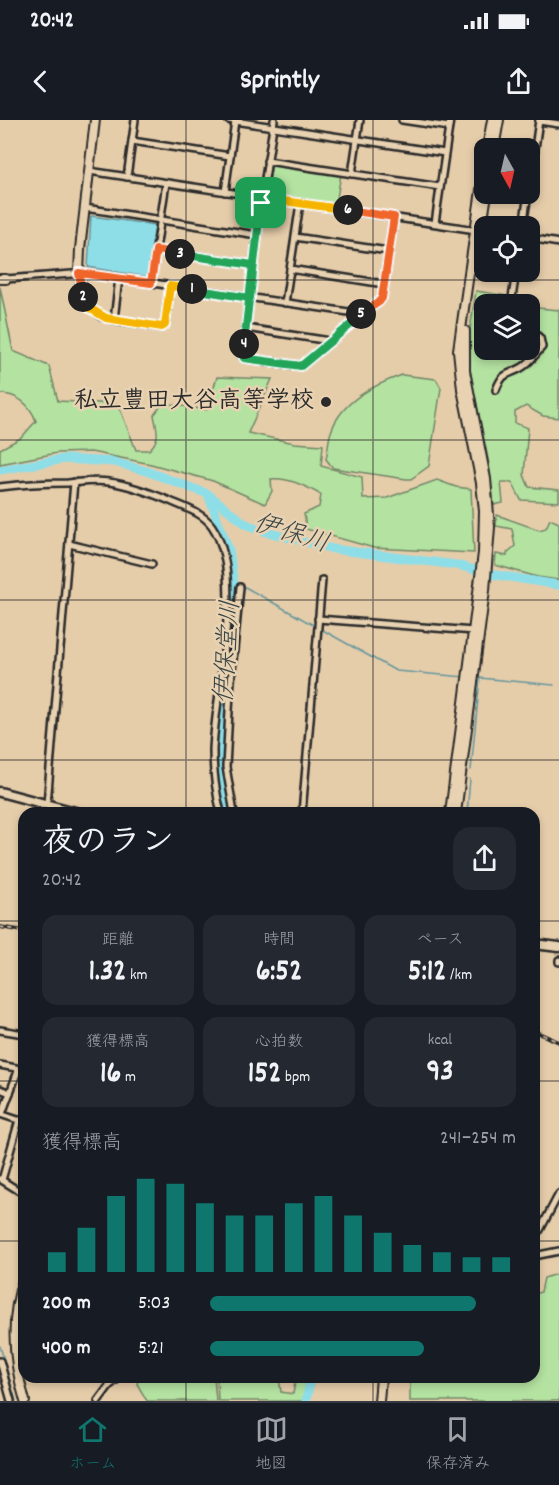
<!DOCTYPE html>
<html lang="ja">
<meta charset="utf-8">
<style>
:root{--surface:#171b24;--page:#242831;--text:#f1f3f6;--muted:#9ea1a6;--line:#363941;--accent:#0f766e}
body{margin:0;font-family:Dekko,"Klee One",sans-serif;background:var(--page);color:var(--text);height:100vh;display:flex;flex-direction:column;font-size:22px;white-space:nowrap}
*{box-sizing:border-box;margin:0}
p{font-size:20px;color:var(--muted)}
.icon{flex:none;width:33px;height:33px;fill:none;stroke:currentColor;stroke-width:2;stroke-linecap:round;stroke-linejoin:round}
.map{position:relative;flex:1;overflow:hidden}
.panel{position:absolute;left:18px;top:687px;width:522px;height:576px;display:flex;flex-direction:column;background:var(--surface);border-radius:18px;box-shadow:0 3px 9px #0003}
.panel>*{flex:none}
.needle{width:39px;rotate:172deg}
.buttons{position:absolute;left:474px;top:18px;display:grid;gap:12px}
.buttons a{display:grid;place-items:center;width:66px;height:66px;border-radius:12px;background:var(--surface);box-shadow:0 3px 9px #0003;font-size:30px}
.pin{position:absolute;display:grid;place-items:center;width:51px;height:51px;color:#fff;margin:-26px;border-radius:12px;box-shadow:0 3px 9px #0006}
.km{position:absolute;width:30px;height:30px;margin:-15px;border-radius:50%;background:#222;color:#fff;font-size:16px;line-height:30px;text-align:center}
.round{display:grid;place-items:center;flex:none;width:63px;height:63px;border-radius:18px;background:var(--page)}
.summary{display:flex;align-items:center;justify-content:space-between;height:102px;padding:0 24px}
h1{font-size:33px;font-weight:800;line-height:45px}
.stats{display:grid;grid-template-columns:repeat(3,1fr);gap:9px;height:102px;padding:6px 24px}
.stats div{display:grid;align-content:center;border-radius:15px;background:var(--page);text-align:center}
.stats b{font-size:30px;font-weight:800}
.stats small{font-size:16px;font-weight:400}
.stats p{font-size:16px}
.chart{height:168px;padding:12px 24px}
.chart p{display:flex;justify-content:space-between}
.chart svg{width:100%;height:108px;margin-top:6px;stroke:var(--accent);stroke-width:6}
ul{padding:0 24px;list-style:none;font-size:20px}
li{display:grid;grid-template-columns:96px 72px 1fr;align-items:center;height:45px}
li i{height:15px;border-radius:8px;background:var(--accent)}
.status{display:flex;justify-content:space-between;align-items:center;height:42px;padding:0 30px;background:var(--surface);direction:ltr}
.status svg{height:16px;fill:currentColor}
header{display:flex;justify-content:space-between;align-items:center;height:78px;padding:0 24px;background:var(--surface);font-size:27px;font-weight:800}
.dock{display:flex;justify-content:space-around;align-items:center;height:84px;border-top:2px solid var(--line);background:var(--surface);font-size:16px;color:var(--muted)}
.dock a{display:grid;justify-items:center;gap:3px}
.dock .selected{color:var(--accent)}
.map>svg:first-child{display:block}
</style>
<div class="status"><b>20:42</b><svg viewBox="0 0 49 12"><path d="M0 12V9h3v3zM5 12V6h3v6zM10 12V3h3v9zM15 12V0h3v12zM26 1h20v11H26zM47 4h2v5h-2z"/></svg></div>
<header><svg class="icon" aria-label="back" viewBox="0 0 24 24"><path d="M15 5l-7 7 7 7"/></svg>Sprintly<svg class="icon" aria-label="share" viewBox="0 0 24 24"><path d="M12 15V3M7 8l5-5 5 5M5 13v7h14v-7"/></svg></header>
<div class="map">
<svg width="559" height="1281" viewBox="0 0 559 1281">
<rect width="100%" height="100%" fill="#e6cdaa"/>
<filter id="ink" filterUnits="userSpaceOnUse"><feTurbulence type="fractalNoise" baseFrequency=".0167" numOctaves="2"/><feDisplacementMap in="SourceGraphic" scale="12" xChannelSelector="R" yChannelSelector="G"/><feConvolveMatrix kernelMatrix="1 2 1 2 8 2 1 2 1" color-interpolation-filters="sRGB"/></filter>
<g filter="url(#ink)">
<g fill="#b4e2a1" stroke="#708666" stroke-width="1.5">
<path d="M272,43L341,54L336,84L270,75L268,70Z"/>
<path d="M0,167L13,231L49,246L58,281L118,284L136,330H149C161,318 157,311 154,295L163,283L207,290L217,257L272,259L248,313L294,323L323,325L321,346L362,357L363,379L387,378L437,360L456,367L471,369L474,433L374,428L306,409L304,394L319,387L321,375C306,366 288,357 271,359L272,371L265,384L213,361L151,344L91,332L57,333L0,344V329L21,318L36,301C30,284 17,274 0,274Z"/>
<path d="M476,171L508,176L507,184H484V230H530V201H535L538,188L559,190V298L543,296L526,286L515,292V303L528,308L524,355L529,367L559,370V382L521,380L512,362H501L503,383L494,385L489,344L469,245V216Z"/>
<path d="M402,255L436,259L441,268L429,346L411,359H406L333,348L326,339C328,331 328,320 331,312C341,281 374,265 402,255Z"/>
<path d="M497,395L539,410L546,408L550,399L559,403V460L538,457L495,445L496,434L507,436V433L515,426L512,409L496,406Z"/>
<path d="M559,1153V1281H410V1257H534V1174L541,1172L544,1158Z"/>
<path d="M139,1257H214L216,1281H147L137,1264Z"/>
<path d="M217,1257H279L281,1272L293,1274L296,1257H310L305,1281H218Z"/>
</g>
<path fill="#8edee8" stroke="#66969c" stroke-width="1.5" d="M91,96L155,105L147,157L88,147Z"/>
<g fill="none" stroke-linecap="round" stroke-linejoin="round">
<g stroke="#66969c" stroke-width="1.5">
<path d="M245,467L315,506"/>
<path d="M319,508L396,551L465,557"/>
<path d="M471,650L480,558L554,565"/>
<path d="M467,693L470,659"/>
<path d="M0,1226L16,1281"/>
</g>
<g stroke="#8edee8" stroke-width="9">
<path d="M0,350L64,339L114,342L146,351L208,374L246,404L267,412L333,429L456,445L496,455L559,465"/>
<path d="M209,377L229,430L234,465L220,653L223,678L229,693"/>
<path d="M306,1281L311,1257"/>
</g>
<defs>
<g id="street">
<path d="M228,0L445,33"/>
<path d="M274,0L262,78L242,236L244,238L301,246L355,201L357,194"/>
<path d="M402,0L449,7"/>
<path d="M539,1L559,4"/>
<path d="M132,21L230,36"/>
<path d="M267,41L440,67"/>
<path d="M89,51L476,110"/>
<path d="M352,54L360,0"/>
<path d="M127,57L135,0"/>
<path d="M530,64L539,0"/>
<path d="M225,72L235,1"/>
<path d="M85,88L257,115"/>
<path d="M435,103L450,0"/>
<path d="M523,106L528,74"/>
<path d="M295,117L388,131"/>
<path d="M530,118L559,123"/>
<path d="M156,130L253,145"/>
<path d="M290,149L384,164"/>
<path d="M119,158L114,200L161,207L165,205L170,166"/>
<path d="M6,159L85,153L362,194L379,182L382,178L394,97"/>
<path d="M151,163L166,63"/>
<path d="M285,183L300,83"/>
<path d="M85,184L102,197L114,200"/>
<path d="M511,184L516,152"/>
<path d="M246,208L330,221"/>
<path d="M496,270C503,252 506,256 521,248C529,244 536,234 542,227L540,218L530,209"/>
<path d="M0,367C23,364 45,363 68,363C81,362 96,360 109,362C129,365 151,373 170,381C184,387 203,393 212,406C246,455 215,572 213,630C213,651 216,673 221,693"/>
<path d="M69,424L152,444"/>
<path d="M318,499L474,511"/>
<path d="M47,684L74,362"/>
<path d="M234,693L226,647L230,572L240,467"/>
<path d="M302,693L322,460"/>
<path d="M559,840V842"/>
<path d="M0,910L24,914"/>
<path d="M0,945L16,948L18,951L2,994"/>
<path d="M0,969L10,973"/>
<path d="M0,994L24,1002"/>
<path d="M0,1059L24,1074"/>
<path d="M2,1060L19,1000"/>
<path d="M534,1113L540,1110L559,1074"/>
<path d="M534,1136L559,1131"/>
<path d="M0,1241L11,1281"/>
<path d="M98,1281L109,1266L120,1257"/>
</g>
<g id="secondary">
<path d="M487,28L492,0"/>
<path d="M494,28L499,0"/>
<path d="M475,149L487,74"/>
<path d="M0,159H6"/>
<path d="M85,184L79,153L80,129L95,0"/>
<path d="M450,693L483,433L484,391L481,363L462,269L458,230L484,49"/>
<path d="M456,693L485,470L490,407L486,359L465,251V211"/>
<path d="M24,1157C10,1197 13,1241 25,1281"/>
<path d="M379,1281L381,1257"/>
</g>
<g id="primary">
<path d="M0,672L79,693"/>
<path d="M534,824L559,827"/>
</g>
</defs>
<use href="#street" stroke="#2b2b2b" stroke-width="10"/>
<use href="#secondary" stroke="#2b2b2b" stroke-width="12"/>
<use href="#primary" stroke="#2b2b2b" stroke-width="13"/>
<use href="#street" stroke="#e8d2b1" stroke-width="5"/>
<use href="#secondary" stroke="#e8d2b1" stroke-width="8"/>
<use href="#primary" stroke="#e8d2b1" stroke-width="8"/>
<defs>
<g id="rail">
<path d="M0,807L24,811"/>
<path d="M534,911L559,922"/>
</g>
</defs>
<use href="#rail" stroke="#2b2b2b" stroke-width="4"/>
<use href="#rail" stroke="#e8d2b1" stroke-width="1.5" stroke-dasharray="4.5" stroke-linecap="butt"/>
</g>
</g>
<g fill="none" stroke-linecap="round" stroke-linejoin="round" filter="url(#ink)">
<defs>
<path id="split-1" d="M192,169L250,178L261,83"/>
<path id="split-2" d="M83,177L86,186L106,198L162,207L165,205L170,166L192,169"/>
<path id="split-3" d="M83,177L79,153L151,163L156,130L180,134"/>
<path id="split-4" d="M180,134L253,145L244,224"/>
<path id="split-5" d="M244,224L242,234L244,238L301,246L355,201L357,194H361"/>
<path id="split-6" d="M348,90L394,97L382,178L379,182L361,194"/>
<path id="split-7" d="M261,83L262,78L348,90"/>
</defs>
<use href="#split-1" stroke="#fff" stroke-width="12"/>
<use href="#split-2" stroke="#fff" stroke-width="12"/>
<use href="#split-3" stroke="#fff" stroke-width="12"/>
<use href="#split-4" stroke="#fff" stroke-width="12"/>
<use href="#split-5" stroke="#fff" stroke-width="12"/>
<use href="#split-6" stroke="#fff" stroke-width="12"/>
<use href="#split-7" stroke="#fff" stroke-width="12"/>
<use href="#split-1" stroke="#22a559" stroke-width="8"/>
<use href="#split-2" stroke="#f5b400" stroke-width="8"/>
<use href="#split-3" stroke="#f0652b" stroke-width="8"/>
<use href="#split-4" stroke="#22a559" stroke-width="8"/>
<use href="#split-5" stroke="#22a559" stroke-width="8"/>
<use href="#split-6" stroke="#f0652b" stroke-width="8"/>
<use href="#split-7" stroke="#f5b400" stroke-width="8"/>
</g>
<path fill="none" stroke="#2b2b2b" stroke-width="1.5" stroke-opacity="0.55" d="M186,0V693M373,0V693M0,160H559M0,320H559M0,480H559M0,640H559M0,801H24M534,801H559M0,961H24M534,961H559M0,1121H24M534,1121H559M186,1257V1281M373,1257V1281"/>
<circle fill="#2b2b2b" stroke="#e8d2b1" stroke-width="2" cx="326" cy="282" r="6"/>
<g text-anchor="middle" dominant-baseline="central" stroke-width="5" stroke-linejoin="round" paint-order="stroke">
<g font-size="24" font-weight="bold" fill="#2b2b2b" stroke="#e8d2b1" text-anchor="end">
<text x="314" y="282">私立豊田大谷高等学校</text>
</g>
<g font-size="26" font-style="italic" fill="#3a4647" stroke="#e8d2b1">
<text transform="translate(291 415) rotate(17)">伊保川</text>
<text transform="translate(229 532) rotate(-86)">伊保堂川</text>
</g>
</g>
</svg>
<div class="buttons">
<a><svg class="needle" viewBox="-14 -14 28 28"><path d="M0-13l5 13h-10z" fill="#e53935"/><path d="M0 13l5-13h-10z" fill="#9ea1a6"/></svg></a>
<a><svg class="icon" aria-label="locate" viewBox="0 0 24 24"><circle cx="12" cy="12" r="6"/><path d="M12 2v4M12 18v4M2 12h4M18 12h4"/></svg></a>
<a><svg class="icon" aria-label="layers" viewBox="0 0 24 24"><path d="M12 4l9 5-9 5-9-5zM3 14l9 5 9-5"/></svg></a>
</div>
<div class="pin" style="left:261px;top:83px;background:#1e9e55"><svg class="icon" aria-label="arrive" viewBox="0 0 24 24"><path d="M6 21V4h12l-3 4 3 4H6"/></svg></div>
<b class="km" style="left:192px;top:169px">1</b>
<b class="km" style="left:83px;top:177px">2</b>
<b class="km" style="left:180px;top:134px">3</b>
<b class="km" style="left:244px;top:224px">4</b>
<b class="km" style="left:361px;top:194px">5</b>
<b class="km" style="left:348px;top:90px">6</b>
<section class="panel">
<div class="summary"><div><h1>夜のラン</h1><p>20:42</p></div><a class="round"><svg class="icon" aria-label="share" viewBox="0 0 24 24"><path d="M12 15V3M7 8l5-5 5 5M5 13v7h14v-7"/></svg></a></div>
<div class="stats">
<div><p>距離</p><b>1.32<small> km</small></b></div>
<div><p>時間</p><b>6:52</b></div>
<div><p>ペース</p><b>5:12<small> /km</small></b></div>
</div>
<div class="stats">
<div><p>獲得標高</p><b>16<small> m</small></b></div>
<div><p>心拍数</p><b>152<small> bpm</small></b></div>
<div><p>kcal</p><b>93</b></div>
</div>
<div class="chart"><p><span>獲得標高</span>241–254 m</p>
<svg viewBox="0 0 160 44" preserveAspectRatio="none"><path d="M5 44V36M15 44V26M25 44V13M35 44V6M45 44V8M55 44V16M65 44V21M75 44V21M85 44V16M95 44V13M105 44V21M115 44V28M125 44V33M135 44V36M145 44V38M155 44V38"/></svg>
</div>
<ul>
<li><b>200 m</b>5:03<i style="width:87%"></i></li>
<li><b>400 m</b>5:21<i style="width:70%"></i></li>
</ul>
</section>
</div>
<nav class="dock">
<a class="selected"><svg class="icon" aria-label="home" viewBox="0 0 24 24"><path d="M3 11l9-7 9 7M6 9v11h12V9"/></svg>ホーム</a>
<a><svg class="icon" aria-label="map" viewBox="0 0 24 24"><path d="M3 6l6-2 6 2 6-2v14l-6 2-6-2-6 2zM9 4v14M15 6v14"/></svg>地図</a>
<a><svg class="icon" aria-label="saved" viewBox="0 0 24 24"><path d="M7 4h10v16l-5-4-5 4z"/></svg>保存済み</a>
</nav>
